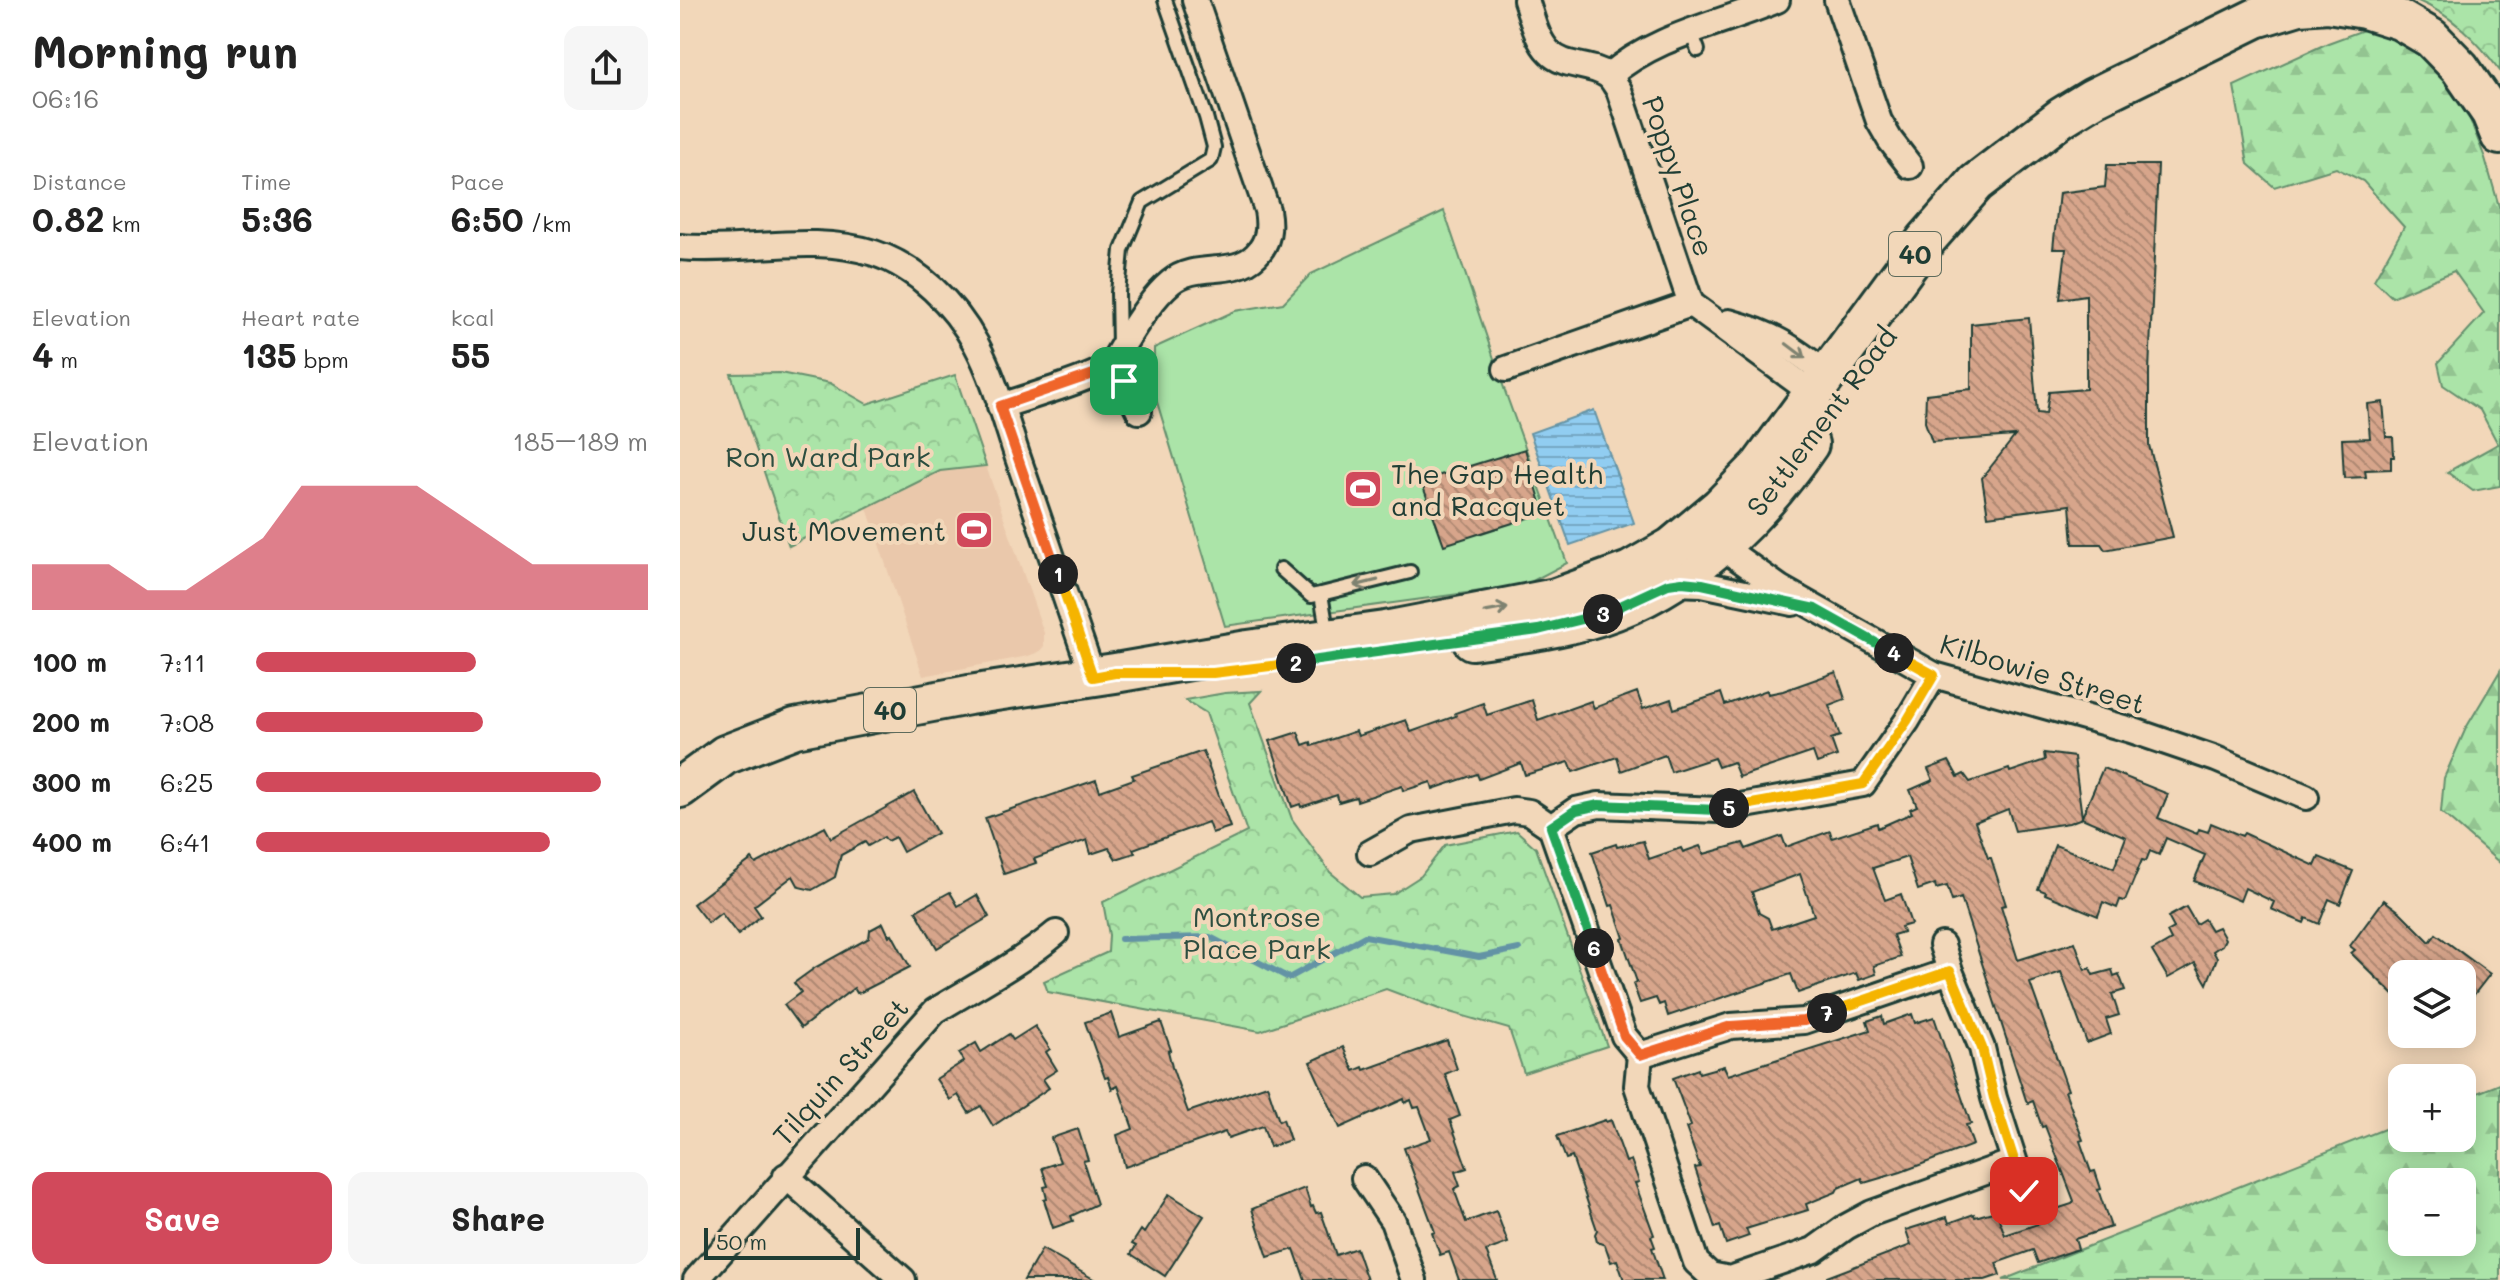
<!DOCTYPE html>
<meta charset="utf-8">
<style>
:root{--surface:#fff;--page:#f6f6f6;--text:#222;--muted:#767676;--accent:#d1495b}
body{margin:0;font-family:Mali,sans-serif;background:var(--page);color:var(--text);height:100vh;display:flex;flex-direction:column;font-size:30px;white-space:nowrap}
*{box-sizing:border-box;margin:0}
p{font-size:26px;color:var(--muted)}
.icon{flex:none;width:44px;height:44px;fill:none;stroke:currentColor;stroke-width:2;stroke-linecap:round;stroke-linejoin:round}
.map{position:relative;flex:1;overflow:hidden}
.details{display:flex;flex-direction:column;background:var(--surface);width:680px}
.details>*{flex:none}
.tools{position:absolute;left:1708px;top:960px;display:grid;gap:16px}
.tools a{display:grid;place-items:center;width:88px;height:88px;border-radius:16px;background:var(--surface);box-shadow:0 4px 20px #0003;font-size:40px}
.scale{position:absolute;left:24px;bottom:20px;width:156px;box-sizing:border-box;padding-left:8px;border:4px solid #1f3d34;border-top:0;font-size:22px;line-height:28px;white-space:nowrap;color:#1f3d34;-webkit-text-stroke:6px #f2d7b9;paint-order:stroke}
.pin{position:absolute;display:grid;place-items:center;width:68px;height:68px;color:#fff;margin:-34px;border-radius:16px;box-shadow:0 4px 12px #0006}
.km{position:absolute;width:40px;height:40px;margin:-20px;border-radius:50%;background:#222;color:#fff;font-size:22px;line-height:40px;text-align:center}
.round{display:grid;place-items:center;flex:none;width:84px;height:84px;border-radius:16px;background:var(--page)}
.headline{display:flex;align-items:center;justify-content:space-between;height:136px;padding:0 32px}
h1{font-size:44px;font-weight:800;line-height:60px}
.stats{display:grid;grid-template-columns:repeat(3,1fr);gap:12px;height:136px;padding:8px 32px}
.stats div{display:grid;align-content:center}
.stats b{font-size:34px;font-weight:800}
.stats small{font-size:22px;font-weight:400}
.stats p{font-size:22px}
.chart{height:224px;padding:16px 32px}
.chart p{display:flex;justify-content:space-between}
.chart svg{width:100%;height:144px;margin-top:8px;fill:var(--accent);opacity:.7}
.button{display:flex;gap:16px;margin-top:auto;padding:16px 32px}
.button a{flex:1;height:92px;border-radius:16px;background:var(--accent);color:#fff;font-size:32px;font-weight:800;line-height:92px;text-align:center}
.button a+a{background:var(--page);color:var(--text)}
ul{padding:0 32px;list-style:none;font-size:26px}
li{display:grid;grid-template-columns:128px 96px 1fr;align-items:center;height:60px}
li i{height:20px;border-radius:10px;background:var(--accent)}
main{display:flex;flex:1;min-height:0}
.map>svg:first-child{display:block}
</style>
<main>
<section class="details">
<div class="headline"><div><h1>Morning run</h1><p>06:16</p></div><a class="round"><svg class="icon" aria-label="share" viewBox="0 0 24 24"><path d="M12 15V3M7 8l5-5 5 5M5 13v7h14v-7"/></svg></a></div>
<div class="stats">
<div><p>Distance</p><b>0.82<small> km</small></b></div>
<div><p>Time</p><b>5:36</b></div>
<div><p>Pace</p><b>6:50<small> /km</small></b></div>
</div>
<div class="stats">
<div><p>Elevation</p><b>4<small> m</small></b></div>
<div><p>Heart rate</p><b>135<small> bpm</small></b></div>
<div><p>kcal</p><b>55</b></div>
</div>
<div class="chart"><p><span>Elevation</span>185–189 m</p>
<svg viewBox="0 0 160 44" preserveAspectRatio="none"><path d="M0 44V30L10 30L20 30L30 38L40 38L50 30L60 22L70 6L80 6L90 6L100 6L110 14L120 22L130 30L140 30L150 30L160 30V44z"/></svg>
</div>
<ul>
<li><b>100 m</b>7:11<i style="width:56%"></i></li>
<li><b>200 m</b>7:08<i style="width:58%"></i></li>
<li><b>300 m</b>6:25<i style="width:88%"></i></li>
<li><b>400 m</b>6:41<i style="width:75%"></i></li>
</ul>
<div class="button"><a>Save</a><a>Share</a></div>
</section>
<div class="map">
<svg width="1820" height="1280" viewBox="0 0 1820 1280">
<defs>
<pattern id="forest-firs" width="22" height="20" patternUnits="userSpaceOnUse" patternTransform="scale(2)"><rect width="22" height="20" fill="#abe4a8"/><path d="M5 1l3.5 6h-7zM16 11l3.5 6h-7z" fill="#93c491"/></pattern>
<pattern id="park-crowns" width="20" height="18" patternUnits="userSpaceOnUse" patternTransform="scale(2)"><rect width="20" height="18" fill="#abe4a8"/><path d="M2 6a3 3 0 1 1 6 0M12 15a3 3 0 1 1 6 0" fill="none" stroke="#93c491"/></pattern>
<pattern id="water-rules" width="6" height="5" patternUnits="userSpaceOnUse" patternTransform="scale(2)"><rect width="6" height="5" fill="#91cdf1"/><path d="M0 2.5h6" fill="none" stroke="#76a8c4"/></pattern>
<pattern id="building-back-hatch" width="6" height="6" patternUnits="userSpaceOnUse" patternTransform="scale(2)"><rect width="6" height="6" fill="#d7a58b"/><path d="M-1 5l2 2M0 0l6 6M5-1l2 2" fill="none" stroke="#ae8872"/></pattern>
</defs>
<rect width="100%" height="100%" fill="#f2d7b9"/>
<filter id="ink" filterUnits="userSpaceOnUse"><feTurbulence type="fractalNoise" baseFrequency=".0125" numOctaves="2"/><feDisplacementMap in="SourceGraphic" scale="16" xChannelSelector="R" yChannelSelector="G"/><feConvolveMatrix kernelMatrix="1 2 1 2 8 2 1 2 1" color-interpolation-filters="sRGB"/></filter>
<g filter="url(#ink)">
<path fill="#eac8ab" d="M306,466L364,633V646L359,652L348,656L243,676L187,508L260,471Z"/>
<g fill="url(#forest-firs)" stroke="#65906e" stroke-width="2" fill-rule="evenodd">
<path d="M1686,29L1721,42L1763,74L1787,112L1805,158L1820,210V486L1793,491L1767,472L1818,444L1800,410L1763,385L1758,363L1804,313L1774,271L1712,297L1694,280L1724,227L1683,181L1656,168L1594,187L1568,164L1554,86L1648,43Z"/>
<path d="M1820,671V863L1761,812L1764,778L1786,728Z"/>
<path d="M1820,1084V1280H1323L1722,1122V1138H1782V1099ZM1782,1182V1242H1722V1182Z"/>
</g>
<g fill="url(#park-crowns)" stroke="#65906e" stroke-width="2">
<path d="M1736,0H1820V71C1797,40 1772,15 1736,0Z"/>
<path d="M100,373L150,383L187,404L275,375L306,466L260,471L109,546L51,374Z"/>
<path d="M581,691L570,703L612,819L650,872L680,897L713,894L741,876L765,845L837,831L856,848L927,1046L844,1073L829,1029L759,1009L706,989L580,1031L368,992L364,981L428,952L429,935L423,902L567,832L526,713L505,700L545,693Z"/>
</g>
<path fill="#abe4a8" stroke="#65906e" stroke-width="2" d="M764,211L826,394L887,563L845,585L545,626L474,392V348L555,311L603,303L631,274Z"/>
<path fill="url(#water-rules)" stroke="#6393a5" stroke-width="2" d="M914,410L954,523L890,545L850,433Z"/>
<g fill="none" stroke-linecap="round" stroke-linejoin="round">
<path stroke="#6393a5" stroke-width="6" d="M441,939L530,937L609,978L685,936L799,957L839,949"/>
</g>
<g fill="url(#building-back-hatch)" stroke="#1f3d34" stroke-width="2" fill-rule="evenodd">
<path d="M1427,165H1478L1469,372V445L1493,537L1425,550L1421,544H1393L1390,505L1308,516L1302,478L1335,436L1252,442L1245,422L1246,394L1291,389V324L1349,318L1357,413L1366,414L1369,392L1406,389V295L1380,299L1386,249H1373L1379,193L1425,187Z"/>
<path d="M1703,402L1706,437H1713L1714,457H1711V469L1685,470L1686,477L1664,478L1662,439L1690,438L1687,404Z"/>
<path d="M845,449L864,513L764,545L741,481Z"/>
<path d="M1156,672L1165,699L1149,705L1160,736L1151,739L1157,756L1137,763L1133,752L1059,777L1053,762L1038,767L1034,758L991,772L985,755L941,771L937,757L893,772L889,762L845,775L841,763L799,779L797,774L753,789L751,782L723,791L722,786L677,801L676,797L659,802L657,795L621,807L620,804L612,807L590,741L618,732L623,745L631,742L632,746L676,731L678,736L726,720L731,732L776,716L775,713L803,703L807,715L852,700L858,720L911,701L914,708L957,692L963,709L991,699L994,709L1041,693L1045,705L1087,690L1088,694L1103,691Z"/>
<path d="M523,751L550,827L532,833L528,822L453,849L455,853L436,859L429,848L411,854L407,840L354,859L356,863L324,874L305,818L416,780L420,791L454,779L452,775Z"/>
<path d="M1364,753L1394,757L1402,817L1423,768L1488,794L1478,818L1517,834L1519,829L1528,832L1531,823L1562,836L1564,833L1635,866L1639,857L1673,871L1660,904L1649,899L1639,924L1626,918L1624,923L1591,909L1594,902L1565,888L1560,901L1514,881L1525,855L1486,838L1479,855L1470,851L1466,861L1462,860L1445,901L1440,900L1437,908L1423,902L1418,916L1365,894L1366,892L1358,889L1375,845L1434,868L1446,837L1402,818L1389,823L1335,831L1328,809L1295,822L1308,858H1311L1326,905L1321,906L1338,960L1395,942L1405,970L1410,968L1413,975L1432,970L1434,976L1439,974L1445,990L1432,994L1439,1015L1426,1019L1431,1034L1407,1043L1381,972L1350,983L1388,1090L1385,1091L1403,1140L1400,1141L1411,1172L1415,1171L1421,1189L1418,1190L1431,1227L1395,1239L1398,1249L1358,1263L1353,1250L1316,1263L1320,1275L1305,1280H1147V1277L1231,1245L1226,1230L1267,1217L1269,1223L1294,1214L1295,1217L1316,1211L1325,1235L1361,1223L1358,1215L1392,1204L1394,1201L1365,1126L1362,1127L1353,1101L1348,1103L1346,1100L1281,898L1272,901L1267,886L1256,889L1255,884L1238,890L1227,857L1193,868L1205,900L1221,894L1231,924L1221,927L1223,932L1213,935L1221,957L1194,966L1196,974L1179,980L1176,973L1118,993L1111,974L988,1016L984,1003L979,1005L976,998L960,1003L953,984L957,982L942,939L944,938L933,905L930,906L912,852L936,844L937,847L963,841L969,859L1001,848L1003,852L1020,846L1024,854L1063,843L1066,849L1102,836L1106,847L1150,831L1152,838L1197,823L1198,828L1232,813L1230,809L1237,806L1230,790L1253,780L1248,769L1269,761L1278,777L1284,774L1290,782L1329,769L1330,772L1365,760ZM1120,874L1134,915L1092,929L1088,918L1079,913L1072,892Z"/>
<path d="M234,792L257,833L223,852L215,837L207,841L204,837L188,846L185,842L161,855L155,877L132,890L119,887L113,876L74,906L81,916L58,935L41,913L28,923L13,904L72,859L76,864L145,827L151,838Z"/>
<path d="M270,892L278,906L297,895L309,917L257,948L236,911Z"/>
<path d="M1704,900L1720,912L1750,942L1756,934L1810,974L1782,1010V974H1722V1003L1671,953L1675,950L1670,946Z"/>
<path d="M1506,907L1516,924L1524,919L1531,930L1538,927L1545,939L1542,945L1533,951L1537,958L1527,984L1515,963L1488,978L1472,951L1491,940L1487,932L1494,928L1488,917Z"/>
<path d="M203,923L209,936L212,934L230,967L181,992L177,993L174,988L121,1028L104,1005L121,992L114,983L136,967L189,938L190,930Z"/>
<path d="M431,1013L439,1037L481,1022L491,1050L488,1051L492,1067L508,1112L587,1085L599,1121L603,1119L610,1140L590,1147L583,1126L548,1138L545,1132L445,1167L437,1135L453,1129L438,1086L432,1089L428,1077L425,1078L405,1022Z"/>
<path d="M1232,1014L1235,1023L1254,1017L1291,1124L1286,1125L1293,1145L1221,1172L1184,1183L1182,1178L1158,1188L1156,1192L1126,1204L1128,1210L1066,1229L1069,1236L1046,1244L1040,1226L1035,1228L1015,1168L1020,1167L1006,1128L1011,1126L993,1078L1018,1069L1019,1073L1044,1066L1048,1075L1190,1030L1187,1021L1202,1016L1204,1024Z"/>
<path d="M355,1026L370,1049L366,1052L377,1070L363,1079L369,1088L313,1126L301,1106L289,1113L278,1095L270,1100L256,1079L284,1061L279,1053L296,1043L301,1052L329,1034L333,1040Z"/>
<path d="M767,1040L777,1069L765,1074L780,1116L770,1120L787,1168L775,1172L780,1186L774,1189L786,1222L816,1211L828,1243L806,1251L817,1280H779L769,1252L760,1255L752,1233L755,1232L724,1148L751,1139L739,1107L734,1108L731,1100L725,1103L724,1099L660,1128L630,1062L663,1047L674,1071L683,1067L684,1070Z"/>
<path d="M925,1120L926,1122L931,1120L946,1162L951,1160L959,1182L955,1183L974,1235L971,1236L975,1247L972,1248L983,1280H944L937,1260L931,1262L925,1245L917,1242L915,1234L917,1230L892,1157L886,1159L877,1136Z"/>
<path d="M398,1129L408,1160L403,1161L417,1204L391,1216L393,1221L373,1228L364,1200L367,1199L364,1187L368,1186L362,1168L380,1162L371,1138Z"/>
<path d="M625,1188L631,1207L633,1206L636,1213L641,1212L656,1255L676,1248L687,1280H625L614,1249L588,1257L572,1209Z"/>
<path d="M489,1194L524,1216L485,1276L451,1254L456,1246L452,1244L461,1230L464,1233Z"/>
<path d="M362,1249L415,1280H344Z"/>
</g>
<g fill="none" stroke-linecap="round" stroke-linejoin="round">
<defs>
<g id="service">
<path d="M1011,32L1018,50"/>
<path d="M439,346L438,293L442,250L462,202L531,160L534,147L526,117L485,0"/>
<path d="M601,569L631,596L641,594L648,636"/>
<path d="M641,594L730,572"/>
</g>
<g id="minor">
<path d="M846,0C852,17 856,39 869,52C884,68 910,63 927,75C932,78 935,85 939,90L1011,304L1134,394"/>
<path d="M1157,0L1199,121L1210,140L1230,166"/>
<path d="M929,76C976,35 1041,24 1097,0"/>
<path d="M0,247C64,253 130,233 194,253C237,267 275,305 296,344C314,377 326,422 338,458C363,531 388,604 413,677"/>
<path d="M1049,322C1093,334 1112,347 1148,375"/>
<path d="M428,369L444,381L459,411"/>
<path d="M826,369L1011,304"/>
<path d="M320,406C337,401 422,375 429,366C436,359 441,348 446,340C458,321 473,297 491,282C516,261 553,278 576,255C589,242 590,227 587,210L515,0"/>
<path d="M1031,539L1100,588L1254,675L1451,730L1536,759L1626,797"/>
<path d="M992,583L1022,584L1113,603"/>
<path d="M871,827L944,1036L960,1055L957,1086L1016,1262L1030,1275L1050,1279L1134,1250L1166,1227L1192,1213L1333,1162"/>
<path d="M690,853L731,830L834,810L849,812L871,827L896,810L919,805L1038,810L1183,784L1227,721L1254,675"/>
<path d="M1262,945L1270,971L1302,1048L1314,1098L1344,1191"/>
<path d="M960,1055L1051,1026L1124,1021L1270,971"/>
<path d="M106,1176L223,1280"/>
<path d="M684,1178L713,1221L734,1280"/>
<path d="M16,1280L255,1011C296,986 339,964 376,933"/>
</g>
<g id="primary">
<path d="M792,640C835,634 877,629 919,616C1008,587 1078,519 1129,444"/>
<path d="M0,788L45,755L115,728L289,695L435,673L568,650L705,631L876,598L950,571L992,547L1040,507L1080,466L1246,240L1296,183L1382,117L1413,98L1576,18L1619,5L1648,3L1685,9L1720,20L1751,38L1780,68L1811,113L1820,135"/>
</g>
</defs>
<use href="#service" stroke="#1f3d34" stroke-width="18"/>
<use href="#minor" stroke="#1f3d34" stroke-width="30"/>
<use href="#primary" stroke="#1f3d34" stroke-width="44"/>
<use href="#service" stroke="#f2d7b9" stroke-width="12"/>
<use href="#minor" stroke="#f2d7b9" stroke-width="24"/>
<use href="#primary" stroke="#f2d7b9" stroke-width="38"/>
</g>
<defs><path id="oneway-shaft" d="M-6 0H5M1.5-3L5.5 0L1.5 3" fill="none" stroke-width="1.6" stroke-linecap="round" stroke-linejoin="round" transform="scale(2)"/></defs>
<g stroke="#7e8270">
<use href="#oneway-shaft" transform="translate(1116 351) rotate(37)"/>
<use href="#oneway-shaft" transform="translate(686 583) rotate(166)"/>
<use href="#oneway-shaft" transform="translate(816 610) rotate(-10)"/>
</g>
</g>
<g fill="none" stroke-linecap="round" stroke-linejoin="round" filter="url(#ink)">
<defs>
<path id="split-1" d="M378,574L320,406L428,369L444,381"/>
<path id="split-2" d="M378,574L413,677L435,673H533L616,663"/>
<path id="split-3" d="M616,663L858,630L923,614"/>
<path id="split-4" d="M923,614L988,584L1002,582L1022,584L1135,609L1214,653"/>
<path id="split-5" d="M1049,808L1183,784L1227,721L1254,675L1214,653"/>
<path id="split-6" d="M914,948L871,827L896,810L919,805L1038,810L1049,808"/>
<path id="split-7" d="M914,948L944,1036L960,1055L1051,1026L1124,1021L1147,1013"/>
<path id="split-8" d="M1147,1013L1270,971L1302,1048L1314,1098L1344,1191"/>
</defs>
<use href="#split-1" stroke="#fff" stroke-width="16"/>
<use href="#split-2" stroke="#fff" stroke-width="16"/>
<use href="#split-3" stroke="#fff" stroke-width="16"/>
<use href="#split-4" stroke="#fff" stroke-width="16"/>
<use href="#split-5" stroke="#fff" stroke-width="16"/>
<use href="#split-6" stroke="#fff" stroke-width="16"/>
<use href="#split-7" stroke="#fff" stroke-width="16"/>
<use href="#split-8" stroke="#fff" stroke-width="16"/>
<use href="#split-1" stroke="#f0652b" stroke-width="10"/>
<use href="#split-2" stroke="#f5b400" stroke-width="10"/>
<use href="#split-3" stroke="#22a559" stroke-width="10"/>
<use href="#split-4" stroke="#22a559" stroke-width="10"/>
<use href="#split-5" stroke="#f5b400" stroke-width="10"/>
<use href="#split-6" stroke="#22a559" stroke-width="10"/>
<use href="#split-7" stroke="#f0652b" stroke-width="10"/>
<use href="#split-8" stroke="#f5b400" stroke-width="10"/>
</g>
<defs>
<symbol id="stadium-square" viewBox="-11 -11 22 22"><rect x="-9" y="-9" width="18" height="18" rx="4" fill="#d1495b" stroke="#f2d7b9"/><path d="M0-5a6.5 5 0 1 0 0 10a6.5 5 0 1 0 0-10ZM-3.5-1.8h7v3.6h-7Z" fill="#fff"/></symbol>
</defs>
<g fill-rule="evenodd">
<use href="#stadium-square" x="661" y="467" width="44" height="44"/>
<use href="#stadium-square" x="272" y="508" width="44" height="44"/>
</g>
<g text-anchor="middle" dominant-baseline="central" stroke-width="8" stroke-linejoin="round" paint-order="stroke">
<g fill="#f2d7b9" stroke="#5e6b5c" stroke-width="2">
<rect x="1209" y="232" width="52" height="44" rx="6"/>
<rect x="184" y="688" width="52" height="44" rx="6"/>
</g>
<g font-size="26" font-weight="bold" fill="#1f3d34">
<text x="1235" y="254">40</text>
<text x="210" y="710">40</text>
</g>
<g font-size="28" fill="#1f3d34" stroke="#f2d7b9">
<text transform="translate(999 176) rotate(71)">Poppy Place</text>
<text transform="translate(1141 421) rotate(-53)">Settlement Road</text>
<text transform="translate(1363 673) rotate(17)">Kilbowie Street</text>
<text transform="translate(160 1071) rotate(-48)">Tilquin Street</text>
</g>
<g font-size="28" fill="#2d4e40" stroke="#f2d7b9">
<text x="148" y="456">Ron Ward Park</text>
<text x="577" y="916">Montrose<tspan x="577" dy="32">Place Park</tspan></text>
</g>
<g font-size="28" fill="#1f3d34" stroke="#f2d7b9" text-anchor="start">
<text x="711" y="473">The Gap Health<tspan x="711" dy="32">and Racquet</tspan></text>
<text x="266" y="530" text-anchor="end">Just Movement</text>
</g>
</g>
</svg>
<div class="tools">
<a><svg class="icon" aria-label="layers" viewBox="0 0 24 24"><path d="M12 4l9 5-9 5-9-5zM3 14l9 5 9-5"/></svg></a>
<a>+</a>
<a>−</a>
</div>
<div class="scale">50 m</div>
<div class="pin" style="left:444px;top:381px;background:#1e9e55"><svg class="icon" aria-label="arrive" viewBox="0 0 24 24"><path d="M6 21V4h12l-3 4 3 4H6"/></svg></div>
<div class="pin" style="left:1344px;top:1191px;background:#d93025"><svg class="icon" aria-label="check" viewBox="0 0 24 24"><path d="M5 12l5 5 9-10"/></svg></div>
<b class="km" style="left:378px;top:574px">1</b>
<b class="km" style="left:616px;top:663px">2</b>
<b class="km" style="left:923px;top:614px">3</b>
<b class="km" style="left:1214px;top:653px">4</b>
<b class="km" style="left:1049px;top:808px">5</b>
<b class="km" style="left:914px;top:948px">6</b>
<b class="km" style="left:1147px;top:1013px">7</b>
</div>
</main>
